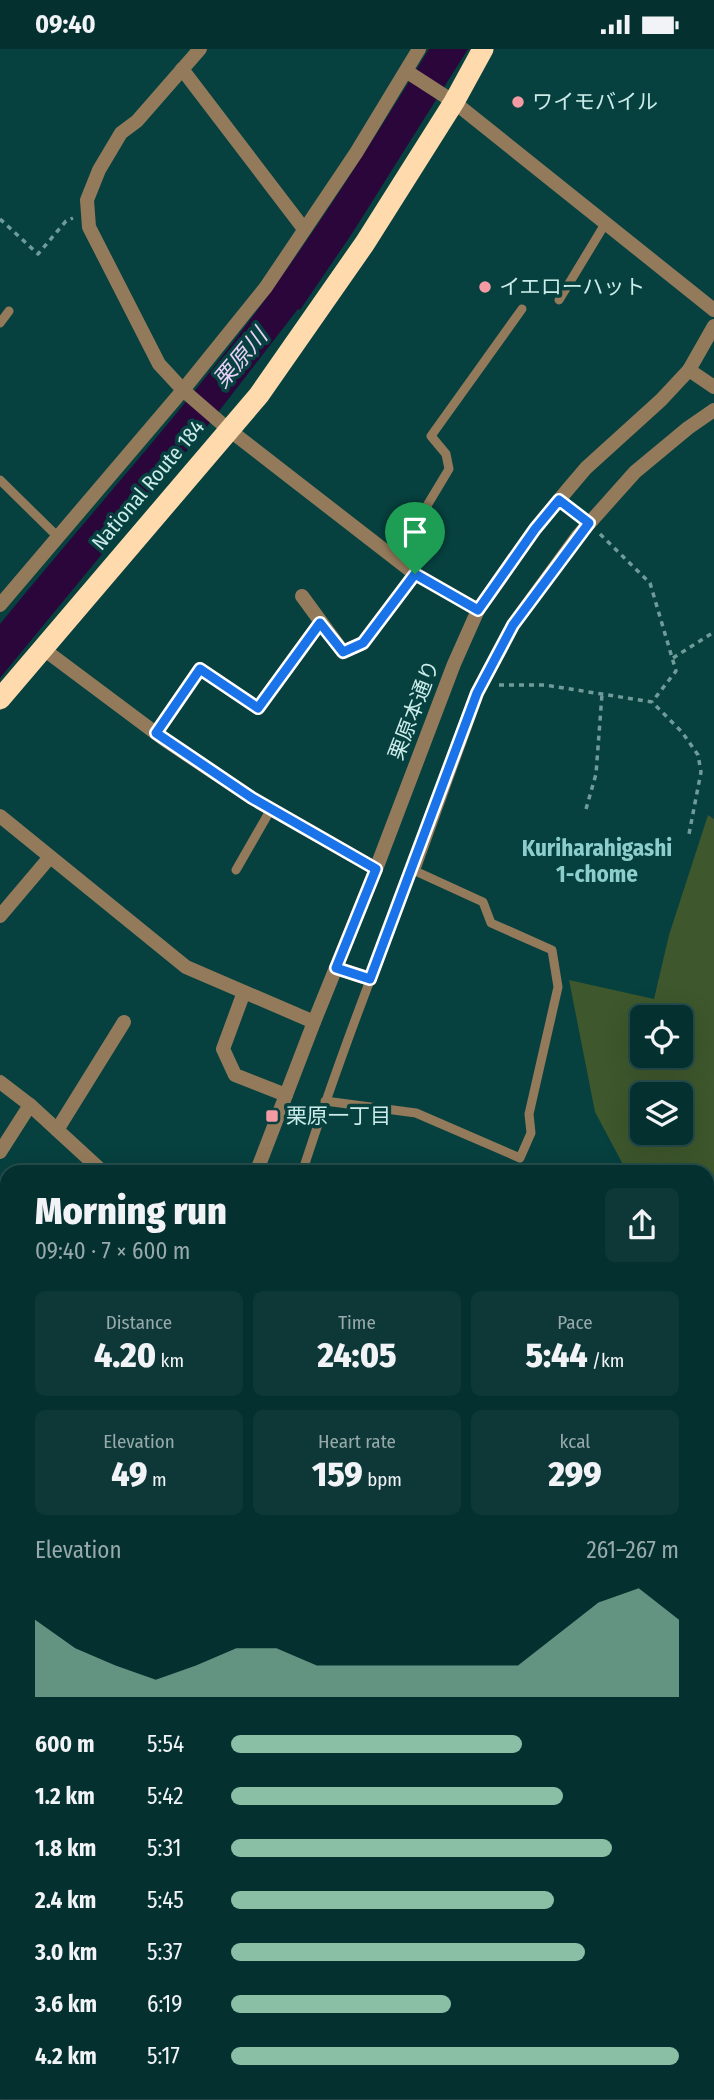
<!DOCTYPE html>
<meta charset="utf-8">
<style>
:root{--surface:#04302f;--page:#0d3837;--text:#f1f3f6;--muted:#97a9aa;--line:#254b4b;--accent:#8abfa5}
body{margin:0;font-family:"Fira Sans Condensed","Noto Sans JP",sans-serif;background:var(--page);color:var(--text);height:100vh;display:flex;flex-direction:column;font-size:26px;white-space:nowrap}
*{box-sizing:border-box;margin:0}
p{font-size:23px;color:var(--muted)}
.icon{flex:none;width:38px;height:38px;fill:none;stroke:currentColor;stroke-width:2;stroke-linecap:round;stroke-linejoin:round}
.map{position:relative;flex:1;overflow:hidden}
.panel{position:absolute;left:0px;top:1116px;width:714px;height:934px;display:flex;flex-direction:column;background:var(--surface);border-radius:21px 21px 0 0;box-shadow:0 7px 28px #0002,0 0 0 2px var(--line)}
.panel>*{flex:none}
.tools{position:absolute;left:630px;top:956px;display:grid;gap:14px}
.tools a{display:grid;place-items:center;width:63px;height:63px;border-radius:10px;background:var(--surface);box-shadow:0 7px 28px #0002,0 0 0 2px var(--line);font-size:35px}
.pin{position:absolute;display:grid;place-items:center;width:60px;height:60px;color:#fff;margin:-72px -30px;border-radius:50% 50% 50% 0;rotate:-45deg;box-shadow:0 0 7px #0007}
.pin .icon{rotate:45deg}
.round{display:grid;place-items:center;flex:none;width:74px;height:74px;border-radius:10px;background:var(--page)}
.headline{display:flex;align-items:center;justify-content:space-between;height:119px;padding:0 35px}
h1{font-size:38px;font-weight:800;line-height:52px}
.metrics{display:grid;grid-template-columns:repeat(3,1fr);gap:10px;height:119px;padding:7px 35px}
.metrics div{display:grid;align-content:center;border-radius:10px;background:var(--page);text-align:center}
.metrics b{font-size:35px;font-weight:800}
.metrics small{font-size:19px;font-weight:400}
.metrics p{font-size:19px}
.chart{height:196px;padding:14px 35px}
.chart p{display:flex;justify-content:space-between}
.chart svg{width:100%;height:126px;margin-top:7px;fill:var(--accent);opacity:.7}
ul{padding:0 35px;list-style:none;font-size:23px}
li{display:grid;grid-template-columns:112px 84px 1fr;align-items:center;height:52px}
li i{height:18px;border-radius:9px;background:var(--accent)}
.status{display:flex;justify-content:space-between;align-items:center;height:49px;padding:0 35px;background:var(--surface);direction:ltr}
.status svg{height:19px;fill:currentColor}
.map>svg:first-child{display:block}
</style>
<div class="status"><b>09:40</b><svg viewBox="0 0 49 12"><path d="M0 12V9h3v3zM5 12V6h3v6zM10 12V3h3v9zM15 12V0h3v12zM26 1h20v11H26zM47 4h2v5h-2z"/></svg></div>
<div class="map">
<svg width="714" height="2051" viewBox="0 0 714 2051">
<rect width="100%" height="100%" fill="#06403f"/>
<g fill="#3e572c" fill-rule="evenodd">
<path d="M708,766L714,770V1398L707,1392V1124L627,1123L595,1063L569,931L654,950L669,886ZM642,968H681V1006H642ZM642,1045H681V1083H642Z"/>
<path d="M714,1625V2033L707,2037V1629Z"/>
<path d="M377,2044H694L681,2051H369Z"/>
</g>
<path fill="#2b063b" d="M429,0H468L353,183L300,261L298,260L209,375L0,629V575C83,473 171,376 250,271C315,184 373,92 429,0Z"/>
<g fill="none" stroke-linecap="round" stroke-linejoin="round">
<g stroke="#6f9c9a" stroke-width="3.5" stroke-dasharray="5 5" stroke-linecap="butt">
<path d="M0,170L38,205L66,172L73,169"/>
<path d="M600,485L650,534L676,622L652,653"/>
<path d="M673,609L714,583"/>
<path d="M499,636H545L652,653L682,683L698,706L701,723L689,785"/>
<path d="M586,760L596,725L602,645"/>
<path d="M707,1414L714,1422"/>
<path d="M0,1415L7,1419"/>
<path d="M707,1609L714,1593"/>
<path d="M0,1894L7,1879"/>
<path d="M0,2019L7,2025"/>
<path d="M0,2034L7,2026"/>
<path d="M44,2044L61,2051"/>
<path d="M244,2044L245,2051"/>
<path d="M477,2044V2051"/>
<path d="M343,2051L350,2044"/>
<path d="M495,2051L500,2044"/>
</g>
<g stroke="#937a5b" stroke-width="9">
<path d="M559,251L605,175"/>
<path d="M0,274L9,262"/>
<path d="M0,431L58,488"/>
<path d="M395,510L449,420L446,405L431,387L522,260"/>
<path d="M236,821L271,760"/>
<path d="M302,1124C335,1021 373,921 413,821L483,853L491,874L552,901L558,938L529,1065L531,1084L520,1109L416,1064L325,1052"/>
<path d="M0,1343L7,1331"/>
</g>
<g stroke="#937a5b" stroke-width="14">
<path d="M200,0L137,72L121,84L99,121L87,151L89,178L159,315L183,341L228,380L415,525L478,561"/>
<path d="M182,20L304,180"/>
<path d="M406,22L454,53L714,261"/>
<path d="M689,321L714,338"/>
<path d="M302,547L343,603L363,594L415,525"/>
<path d="M0,556L183,341L266,238L356,104L419,0"/>
<path d="M42,599L165,691L252,749L376,820"/>
<path d="M156,684L200,620L258,659L320,574"/>
<path d="M0,767L186,918L314,973"/>
<path d="M413,821L477,644L513,576L577,488L635,423L688,379L714,361"/>
<path d="M0,867L50,808"/>
<path d="M336,919L370,930"/>
<path d="M244,943L223,1000L235,1026L286,1046"/>
<path d="M0,1033L30,1056L104,1124"/>
<path d="M57,1081L124,973"/>
<path d="M0,1103L30,1056"/>
<path d="M256,1124L314,973L376,820L454,615L478,561L535,480L569,439L586,419L661,351L689,321L714,277"/>
<path d="M0,1616L7,1621"/>
<path d="M0,1700L7,1685"/>
<path d="M0,1843L7,1828"/>
<path d="M89,2051L90,2044"/>
</g>
<path stroke="#ffdaac" stroke-width="21" d="M0,650L259,346L365,194L454,53L483,0"/>
</g>
<g fill="none" stroke-linecap="round" stroke-linejoin="round">
<defs>
<path id="route" d="M559,451L589,474L513,576L477,644L370,930L336,919L376,820L252,749L156,684L200,620L258,659L320,574L343,603L363,594L415,525L478,561L535,480Z"/>
</defs>
<use href="#route" stroke="#fff" stroke-width="14"/>
<use href="#route" stroke="#1a73e8" stroke-width="9"/>
</g>
<g fill="#f49aa3" stroke="#06403f" stroke-width="2.5">
<circle cx="518" cy="53" r="7"/>
<circle cx="485" cy="238" r="7"/>
<rect x="265" y="1060" width="14" height="14" rx="3.5"/>
</g>
<g text-anchor="middle" dominant-baseline="central" stroke-width="7" stroke-linejoin="round" paint-order="stroke">
<g font-size="21" fill="#cbecea" stroke="#06403f" text-anchor="start">
<text x="532" y="53">ワイモバイル</text>
<text x="499" y="238">イエローハット</text>
<text x="286" y="1067">栗原一丁目</text>
</g>
<g font-size="21" fill="#cbecea" stroke="#06403f">
<text transform="translate(148 436) rotate(-50)">National Route 184</text>
<text transform="translate(414 661) rotate(-69)">栗原本通り</text>
</g>
<g font-size="23" font-style="italic" fill="#e9d0f8" stroke="#06403f">
<text transform="translate(240 309) rotate(-50)">栗原川</text>
</g>
<g font-size="23" font-weight="bold" fill="#8bcecc" stroke="#06403f">
<text x="597" y="799">Kuriharahigashi<tspan x="597" dy="26">1-chome</tspan></text>
</g>
</g>
</svg>
<div class="tools">
<a><svg class="icon" aria-label="locate" viewBox="0 0 24 24"><circle cx="12" cy="12" r="6"/><path d="M12 2v4M12 18v4M2 12h4M18 12h4"/></svg></a>
<a><svg class="icon" aria-label="layers" viewBox="0 0 24 24"><path d="M12 4l9 5-9 5-9-5zM3 14l9 5 9-5"/></svg></a>
</div>
<div class="pin" style="left:415px;top:525px;background:#1e9e55"><svg class="icon" aria-label="arrive" viewBox="0 0 24 24"><path d="M6 21V4h12l-3 4 3 4H6"/></svg></div>
<section class="panel">
<div class="headline"><div><h1>Morning run</h1><p>09:40 · 7 × 600 m</p></div><a class="round"><svg class="icon" aria-label="share" viewBox="0 0 24 24"><path d="M12 15V3M7 8l5-5 5 5M5 13v7h14v-7"/></svg></a></div>
<div class="metrics">
<div><p>Distance</p><b>4.20<small> km</small></b></div>
<div><p>Time</p><b>24:05</b></div>
<div><p>Pace</p><b>5:44<small> /km</small></b></div>
</div>
<div class="metrics">
<div><p>Elevation</p><b>49<small> m</small></b></div>
<div><p>Heart rate</p><b>159<small> bpm</small></b></div>
<div><p>kcal</p><b>299</b></div>
</div>
<div class="chart"><p><span>Elevation</span>261–267 m</p>
<svg viewBox="0 0 160 44" preserveAspectRatio="none"><path d="M0 44V17L10 27L20 33L30 38L40 33L50 27L60 27L70 33L80 33L90 33L100 33L110 33L120 33L130 22L140 11L150 6L160 17V44z"/></svg>
</div>
<ul>
<li><b>600 m</b>5:54<i style="width:65%"></i></li>
<li><b>1.2 km</b>5:42<i style="width:74%"></i></li>
<li><b>1.8 km</b>5:31<i style="width:85%"></i></li>
<li><b>2.4 km</b>5:45<i style="width:72%"></i></li>
<li><b>3.0 km</b>5:37<i style="width:79%"></i></li>
<li><b>3.6 km</b>6:19<i style="width:49%"></i></li>
<li><b>4.2 km</b>5:17<i style="width:100%"></i></li>
</ul>
</section>
</div>
